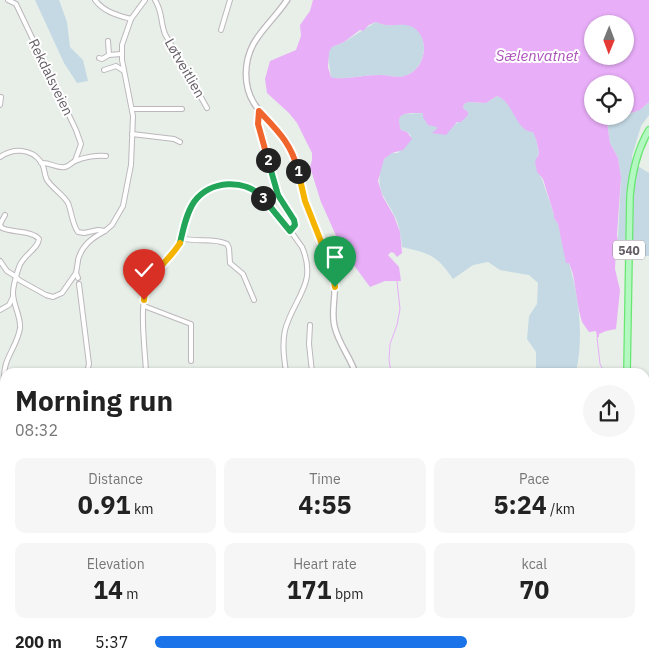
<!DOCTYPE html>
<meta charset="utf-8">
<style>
:root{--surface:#fff;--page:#f6f6f6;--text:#222;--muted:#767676;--accent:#1a73e8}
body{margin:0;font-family:"IBM Plex Sans",sans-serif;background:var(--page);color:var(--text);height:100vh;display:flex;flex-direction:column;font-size:19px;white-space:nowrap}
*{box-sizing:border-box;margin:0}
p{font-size:16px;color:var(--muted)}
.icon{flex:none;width:28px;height:28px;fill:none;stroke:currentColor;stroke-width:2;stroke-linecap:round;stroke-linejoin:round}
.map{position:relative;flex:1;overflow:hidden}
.panel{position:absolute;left:0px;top:368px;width:650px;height:304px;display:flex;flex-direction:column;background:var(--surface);border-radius:15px 15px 0 0;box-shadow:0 1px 4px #0004}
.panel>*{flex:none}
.needle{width:32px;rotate:181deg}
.controls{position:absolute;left:584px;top:15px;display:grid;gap:10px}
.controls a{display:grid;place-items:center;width:50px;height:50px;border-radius:50%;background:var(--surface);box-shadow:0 1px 4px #0004;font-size:25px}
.pin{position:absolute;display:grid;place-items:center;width:42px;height:42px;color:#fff;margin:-51px -21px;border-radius:50% 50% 50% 0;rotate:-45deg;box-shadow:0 0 5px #0007}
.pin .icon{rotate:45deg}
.km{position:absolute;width:25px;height:25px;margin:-12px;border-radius:50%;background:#222;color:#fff;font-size:14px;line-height:25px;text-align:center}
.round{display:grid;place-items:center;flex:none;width:52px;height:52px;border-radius:26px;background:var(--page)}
.summary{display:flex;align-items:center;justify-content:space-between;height:85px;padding:0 15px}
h1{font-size:28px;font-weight:700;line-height:38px}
.metrics{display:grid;grid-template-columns:repeat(3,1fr);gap:8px;height:85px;padding:5px 15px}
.metrics div{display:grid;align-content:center;border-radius:10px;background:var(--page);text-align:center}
.metrics b{font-size:25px;font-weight:700}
.metrics small{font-size:14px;font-weight:400}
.metrics p{font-size:14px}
ul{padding:0 15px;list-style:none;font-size:16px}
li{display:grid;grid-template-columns:80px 60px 1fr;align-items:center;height:38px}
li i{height:12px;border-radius:6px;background:var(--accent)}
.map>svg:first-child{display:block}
</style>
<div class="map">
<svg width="649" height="671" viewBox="0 0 649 671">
<rect width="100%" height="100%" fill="#e7efe8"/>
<path fill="#d5dfd6" d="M136,666H192V669L190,671H133Z"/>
<g fill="#c5d9e4">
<path d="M35,0H59L67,22L70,47L83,60L88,81L77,83L64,63Z"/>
<path d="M376,22C379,23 383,25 387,25C394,26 402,23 410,25C431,33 427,68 407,75C398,79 390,75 381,75C368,74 340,81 331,77L328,57V52L332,47L344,42Z"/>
<path d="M497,96C507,99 513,112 518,120C521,126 530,128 534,133C537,138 537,148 539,153L537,156L540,176L542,179L554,215V218L558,224L567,263H569C579,298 584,336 576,372H536V352L527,339L529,316L537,304L538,283L529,275L500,270L488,262L473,265L453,279C436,254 430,254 402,247C401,238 400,230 397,221C388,199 375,194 381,167C383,160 385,156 392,153H398L411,136L407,132L401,130L397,121L402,114L423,113L437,126V129L453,126L468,115V112L463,108L464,104L468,102L486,103Z"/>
<path d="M649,102V115L641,126L632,156L633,163L649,173V256L617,257L621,177L618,158L610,143L607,122L610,117C625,115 638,114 649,102Z"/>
<path d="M645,540H649V594L645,587Z"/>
<path d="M49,666H136L133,671H51Z"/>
<path d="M192,666H288L290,671H190L192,669Z"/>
<path d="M547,666H590L585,671H549Z"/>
</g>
<g fill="#e8aef8" fill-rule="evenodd">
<path d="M313,0H649V102L640,110L625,115V84H592V116H618L610,117L607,122L610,143L618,158L621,177L617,235L619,248L616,249L615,269L620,290L616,329L606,331L599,334V337H597L596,331L589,332L582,322L579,311L573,274L569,263H566L558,224L554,218V215L543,179L537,172L535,162L539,153L536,139L533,132C515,131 514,102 497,96L486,103L468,102L464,104L463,108L468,112V115L461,122H457L446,135L432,133L437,129V127L428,125L423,117V113C407,113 394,111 401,130L407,132L412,139L403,150L392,153L384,159L378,181L383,197L394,216L400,232L402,253L397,257L394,253L391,252L388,255L399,267L401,281H385L370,287L342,249L321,202L310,167L312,160V153L297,123L289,113L267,93L265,79L270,61L296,50L301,36L300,25L310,11ZM376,22C379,23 383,25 387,25C394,26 402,23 410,26C431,34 427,68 407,75C398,79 390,75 381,75C368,74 340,81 331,77L328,67L329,52L332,47L344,42L360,30L363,31L369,25ZM592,24H625V56H592Z"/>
<path d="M225,666H266L257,671H228Z"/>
</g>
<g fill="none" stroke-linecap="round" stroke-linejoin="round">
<g stroke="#e8aef8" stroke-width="1">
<path d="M597,337L600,364L604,372"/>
<path d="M391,372L389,360L390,344L397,325L400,309L397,281"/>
<path d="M645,488L649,489"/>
<path d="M92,666L93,671"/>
<path d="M421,671L424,666"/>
</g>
<defs>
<g id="minor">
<path d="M8,0L16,4L76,130L81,144L75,161"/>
<path d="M95,0C104,12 117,15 131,19"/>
<path d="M155,0C163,13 160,21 165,34L207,108"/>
<path d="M221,30L230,0"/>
<path d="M108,41L109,55"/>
<path d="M99,58L102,59L109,55L121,54"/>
<path d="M104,70L116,66L124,71"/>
<path d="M0,105L1,97"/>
<path d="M132,109H182"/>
<path d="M259,111L258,124L275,187L295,225L290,231"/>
<path d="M132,134L174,139L180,142"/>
<path d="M0,157C13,148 31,148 41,162C45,167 44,175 47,180C53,189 63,194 68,203C72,213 72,224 78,232L84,233L98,230L105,231L112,225L123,206L131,165L133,116L122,60V45L131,19L145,0"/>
<path d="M41,163C50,162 57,169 65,167C69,166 71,163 75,161C84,157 97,155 106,156"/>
<path d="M0,224L5,215"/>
<path d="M0,225L2,228C13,233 31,230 39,239C38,249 23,255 19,267C17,273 13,287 13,293C13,305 21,316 20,328C17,349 0,360 5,385"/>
<path d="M181,238C196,243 213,237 227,244L229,248L230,263L243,274L254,300"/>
<path d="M78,260C82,245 92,238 105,231"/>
<path d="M0,261L7,271L15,276L19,280L46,295L53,297L62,293L76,273"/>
<path d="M78,261L76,273L78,278"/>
<path d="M79,284L89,364L87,372"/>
<path d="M144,306L191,324V361"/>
<path d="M0,310L9,305L13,297"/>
<path d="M310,325L309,344L312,372"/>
<path d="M146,372C145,348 138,300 149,280C159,269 173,258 179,244C185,232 186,217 193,204C199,195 210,187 221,185C260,178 282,220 302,247C318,284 294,297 285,330C282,344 284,358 286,372"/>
<path d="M0,408L5,412"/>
<path d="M645,537L649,538"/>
<path d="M645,629L649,630"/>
<path d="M645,655L649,659"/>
<path d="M383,666V671"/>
<path d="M520,666L523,671"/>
<path d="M607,669L610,671"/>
<path d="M36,671L39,666"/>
</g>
<g id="tertiary">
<path d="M287,0C270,26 246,39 246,74C246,115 281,121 293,153C299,170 300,188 306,204C314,228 331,254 334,279C337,295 330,312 335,328C339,344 350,357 355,372"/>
<path d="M404,671L405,666"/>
</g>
<g id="secondary">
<path d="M47,372H67"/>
<path d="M0,397L5,391"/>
<path d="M645,512H649"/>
<path d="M291,666L293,671"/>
</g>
<g id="primary">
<path d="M627,372L630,196C632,173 637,150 649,130"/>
<path d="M445,671L447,666"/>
</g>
</defs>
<use href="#minor" stroke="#bcb7bc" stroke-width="6"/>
<use href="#tertiary" stroke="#bcb7bc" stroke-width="7"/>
<use href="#secondary" stroke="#bcb5bd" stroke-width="8"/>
<use href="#primary" stroke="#69e672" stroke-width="8"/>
<use href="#minor" stroke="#fff" stroke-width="4"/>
<use href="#tertiary" stroke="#fff" stroke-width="4.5"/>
<use href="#secondary" stroke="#fff" stroke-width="5"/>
<use href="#primary" stroke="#b2f8c0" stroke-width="5.5"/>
</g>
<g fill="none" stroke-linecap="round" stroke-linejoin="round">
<defs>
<path id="split-1" d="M298,171L305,201L333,272L335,287"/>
<path id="split-2" d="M268,160L258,124L259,111C277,130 292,144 298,171"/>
<path id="split-3" d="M263,198L290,231L295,225L294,220L278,195L268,160"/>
<path id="split-4" d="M180,243C183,230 186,214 194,202C210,180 245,178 263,198"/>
<path id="split-5" d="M144,300C145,275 168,263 180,243"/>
</defs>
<use href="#split-1" stroke="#fff" stroke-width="10"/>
<use href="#split-2" stroke="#fff" stroke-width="10"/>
<use href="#split-3" stroke="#fff" stroke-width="10"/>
<use href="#split-4" stroke="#fff" stroke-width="10"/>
<use href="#split-5" stroke="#fff" stroke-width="10"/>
<use href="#split-1" stroke="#f5b400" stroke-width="6"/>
<use href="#split-2" stroke="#f0652b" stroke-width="6"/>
<use href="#split-3" stroke="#22a559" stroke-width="6"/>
<use href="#split-4" stroke="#22a559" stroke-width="6"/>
<use href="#split-5" stroke="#f5b400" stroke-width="6"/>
</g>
<g text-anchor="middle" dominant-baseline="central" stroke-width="4" stroke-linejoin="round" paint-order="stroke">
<rect fill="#fff" stroke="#938e94" stroke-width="1" x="613" y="240.5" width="32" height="19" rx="4"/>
<g font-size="12" font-weight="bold" fill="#655e66">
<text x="629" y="250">540</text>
</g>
<g font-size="14" fill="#655e66" stroke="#fff">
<text transform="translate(185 68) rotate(60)">Løtveitlien</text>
<text transform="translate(51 77) rotate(64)">Rekdalsveien</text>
</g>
<g font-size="15" font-style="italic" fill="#ac51ba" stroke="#fff">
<text x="537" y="55">Sælenvatnet</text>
</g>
</g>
</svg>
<div class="controls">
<a><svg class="needle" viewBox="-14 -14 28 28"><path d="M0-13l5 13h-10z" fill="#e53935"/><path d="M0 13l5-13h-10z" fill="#767676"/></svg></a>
<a><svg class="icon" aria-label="locate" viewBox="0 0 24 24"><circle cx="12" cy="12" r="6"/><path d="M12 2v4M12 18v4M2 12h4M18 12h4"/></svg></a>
</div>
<div class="pin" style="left:335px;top:287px;background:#1e9e55"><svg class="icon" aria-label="arrive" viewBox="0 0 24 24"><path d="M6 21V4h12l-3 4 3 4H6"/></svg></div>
<div class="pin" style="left:144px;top:300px;background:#d93025"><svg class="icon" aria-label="check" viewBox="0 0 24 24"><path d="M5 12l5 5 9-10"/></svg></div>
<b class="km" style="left:298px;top:171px">1</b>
<b class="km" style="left:268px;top:160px">2</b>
<b class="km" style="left:263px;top:198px">3</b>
<section class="panel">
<div class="summary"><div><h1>Morning run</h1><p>08:32</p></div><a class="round"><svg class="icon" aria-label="share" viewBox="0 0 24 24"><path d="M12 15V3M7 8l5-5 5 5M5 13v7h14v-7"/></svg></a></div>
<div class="metrics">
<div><p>Distance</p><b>0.91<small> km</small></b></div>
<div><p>Time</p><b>4:55</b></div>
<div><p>Pace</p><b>5:24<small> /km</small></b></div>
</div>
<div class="metrics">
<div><p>Elevation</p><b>14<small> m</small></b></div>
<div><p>Heart rate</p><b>171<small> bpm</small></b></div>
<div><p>kcal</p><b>70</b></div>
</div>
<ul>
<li><b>200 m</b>5:37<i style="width:65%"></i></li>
</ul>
</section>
</div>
